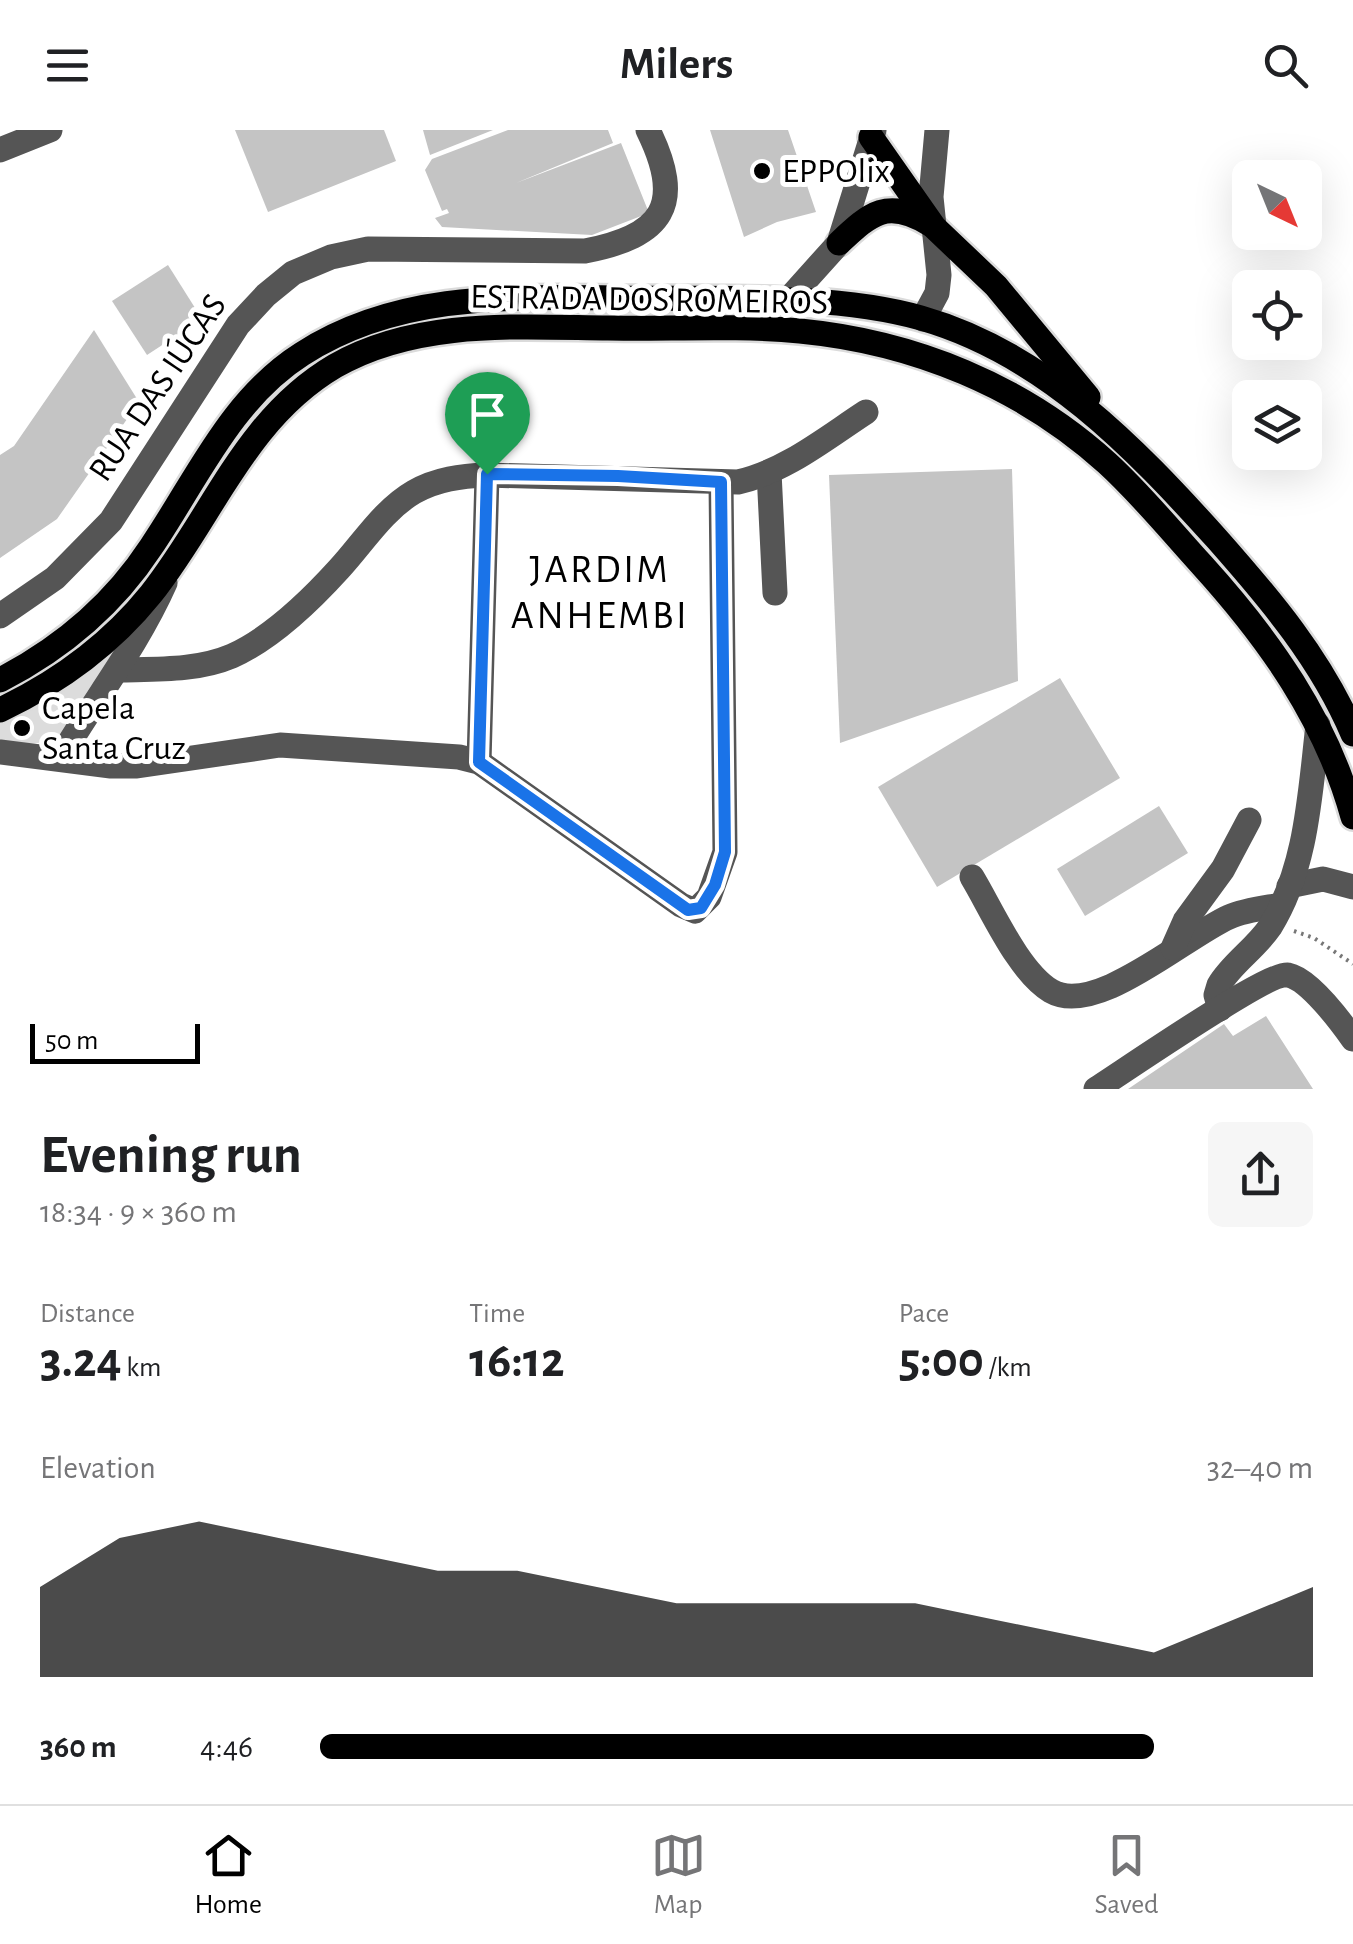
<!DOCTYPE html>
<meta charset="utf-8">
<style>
:root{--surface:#fff;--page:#f6f6f6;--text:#202124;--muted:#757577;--line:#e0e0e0;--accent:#000}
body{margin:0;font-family:"Alegreya Sans",sans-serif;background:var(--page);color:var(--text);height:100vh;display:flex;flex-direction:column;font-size:38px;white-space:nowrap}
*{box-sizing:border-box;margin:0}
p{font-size:32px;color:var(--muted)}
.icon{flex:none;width:55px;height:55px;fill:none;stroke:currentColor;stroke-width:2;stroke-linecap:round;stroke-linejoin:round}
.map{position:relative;height:959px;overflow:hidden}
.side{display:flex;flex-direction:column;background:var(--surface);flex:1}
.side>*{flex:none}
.needle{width:65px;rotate:137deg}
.controls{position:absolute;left:1232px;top:30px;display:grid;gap:20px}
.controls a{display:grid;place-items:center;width:90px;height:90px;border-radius:15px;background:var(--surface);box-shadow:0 10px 40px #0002;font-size:50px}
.scale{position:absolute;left:30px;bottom:25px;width:170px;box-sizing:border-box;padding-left:10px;border:5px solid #000;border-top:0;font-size:28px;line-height:35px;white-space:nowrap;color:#000;-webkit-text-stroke:8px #fff;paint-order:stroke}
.pin{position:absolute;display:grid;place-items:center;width:85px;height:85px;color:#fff;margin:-102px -42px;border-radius:50% 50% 50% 0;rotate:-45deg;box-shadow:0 0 10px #0007}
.pin .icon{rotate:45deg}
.round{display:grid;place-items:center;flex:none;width:105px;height:105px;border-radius:15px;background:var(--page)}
.headline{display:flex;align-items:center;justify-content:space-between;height:170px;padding:0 40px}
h1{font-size:55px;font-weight:700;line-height:75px}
.figures{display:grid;grid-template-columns:repeat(3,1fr);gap:15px;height:170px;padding:10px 40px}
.figures div{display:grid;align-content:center}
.figures b{font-size:50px;font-weight:700}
.figures small{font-size:28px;font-weight:400}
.figures p{font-size:28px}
.chart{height:280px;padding:20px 40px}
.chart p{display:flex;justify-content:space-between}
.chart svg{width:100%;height:180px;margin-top:10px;fill:var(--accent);opacity:.7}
ul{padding:0 40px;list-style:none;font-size:32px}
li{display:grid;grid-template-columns:160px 120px 1fr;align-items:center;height:75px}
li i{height:25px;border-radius:12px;background:var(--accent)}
header{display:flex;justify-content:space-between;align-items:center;height:130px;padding:0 40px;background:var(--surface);font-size:45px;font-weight:700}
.tab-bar{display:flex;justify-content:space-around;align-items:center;height:140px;border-top:2px solid var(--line);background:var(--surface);font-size:28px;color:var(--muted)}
.tab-bar a{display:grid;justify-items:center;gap:5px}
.tab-bar .current{color:var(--accent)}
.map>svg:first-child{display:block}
</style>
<header><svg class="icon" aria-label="menu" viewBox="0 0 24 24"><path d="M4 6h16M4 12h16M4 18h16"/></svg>Milers<svg class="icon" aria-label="search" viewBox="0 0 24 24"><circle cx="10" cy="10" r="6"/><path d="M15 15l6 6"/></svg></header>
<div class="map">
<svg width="1353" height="959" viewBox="0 0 1353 959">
<rect width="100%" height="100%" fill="#fff"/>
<path fill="#dcdcdc" d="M136,503L66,600C44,618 26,614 0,611V595L78,551Z"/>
<g fill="#c4c4c4">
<path d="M235,0H384L396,31L268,82Z"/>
<path d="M423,0H493L430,25Z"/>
<path d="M508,0H608L613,13L516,53L621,13L649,83L592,105L442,97L435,88L449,83L447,79L442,81L425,40L432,29Z"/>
<path d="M710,0H788L816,82L777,92L744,107Z"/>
<path d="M168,135L202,189L147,225L112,171Z"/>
<path d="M94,200L139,272L57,389L0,428V325L14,316Z"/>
<path d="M1012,339L1018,551L840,613L829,345Z"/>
<path d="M1060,548L1120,648L937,757L878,657Z"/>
<path d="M1159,676L1188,723L1085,786L1057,739Z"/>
<path d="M1266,886L1313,959H1128L1224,894L1233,906Z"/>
</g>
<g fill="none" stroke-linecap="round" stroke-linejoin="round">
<defs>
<g id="major">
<path d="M871,7L934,97L996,156L1088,267"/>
<path d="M839,113C871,83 887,68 930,94"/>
<path d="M0,550C62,518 113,475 151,417C197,349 231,269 302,224C396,163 508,167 615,168C712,170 828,162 921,188C1044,223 1134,317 1217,409C1270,469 1321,529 1353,604"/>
<path d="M0,580C59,552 110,515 151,464C213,386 245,289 335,236C417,189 518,197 608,198C671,199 737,195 800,201C914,212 1022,256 1107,333C1141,364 1171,401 1202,435C1269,509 1326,589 1353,687"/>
</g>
</defs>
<use href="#major" stroke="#dbdbdb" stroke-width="30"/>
<path stroke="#777" stroke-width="4" stroke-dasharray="2.5 5" stroke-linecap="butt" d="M1294,801L1314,808L1353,834"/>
<g stroke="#555" stroke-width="25">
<path d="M0,20L50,0"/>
<path d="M786,172L839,113L874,0"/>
<path d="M923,189L937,163L939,145L931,67L937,0"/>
<path d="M769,342L775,463"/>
<path d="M0,486L55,448L111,391L238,195L266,165L293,143L331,127L368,119L585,121C663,106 685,75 648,0"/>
<path d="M119,540C156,539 197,541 232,526C272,508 310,471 339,439C363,413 383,380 414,362C437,349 461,346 487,345L738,352C786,341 826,308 866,282"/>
<path d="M0,622L111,636H137L280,615L459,627L479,632L681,775L695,781L709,767L725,722L721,352"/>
<path d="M60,628C95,569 137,516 165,453"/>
<path d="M479,632L487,345"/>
<path d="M972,747C992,780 1018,841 1051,861C1096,887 1184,807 1229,787C1245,780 1265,778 1281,775"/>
<path d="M1289,756L1323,749L1353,757"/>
<path d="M1173,818L1185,791L1223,739L1249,690"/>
<path d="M1220,879L1216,865L1219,855C1232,833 1255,819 1270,797C1307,738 1310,663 1318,595"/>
<path d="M1096,959C1123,942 1267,842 1288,845C1309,849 1341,892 1353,909"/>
</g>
<use href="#major" stroke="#000" stroke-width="25"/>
</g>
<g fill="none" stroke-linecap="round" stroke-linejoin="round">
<defs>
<path id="route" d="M487,344L618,346L721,352L725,722L715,755L701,778L688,780L479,632Z"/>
</defs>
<use href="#route" stroke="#fff" stroke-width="20"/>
<use href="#route" stroke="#1a73e8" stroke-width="12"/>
</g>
<g fill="#000" stroke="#fff" stroke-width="4">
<circle cx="762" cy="41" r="10"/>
<circle cx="22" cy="598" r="10"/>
</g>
<g text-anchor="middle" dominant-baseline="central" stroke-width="10" stroke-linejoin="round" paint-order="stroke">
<g font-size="35" fill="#000" stroke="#fff" text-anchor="start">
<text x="782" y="41">EPPOlix</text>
<text x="42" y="578">Capela<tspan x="42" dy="40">Santa Cruz</tspan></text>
</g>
<g font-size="35" fill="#000" stroke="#fff">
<text transform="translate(649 170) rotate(1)">ESTRADA DOS ROMEIROS</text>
<text transform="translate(158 258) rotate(-56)">RUA DAS IÚCAS</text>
</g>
<g font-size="40" letter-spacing="2.5" fill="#000" stroke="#fff">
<text x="600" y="440">JARDIM<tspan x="600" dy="46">ANHEMBI</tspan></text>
</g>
</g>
</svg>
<div class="controls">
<a><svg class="needle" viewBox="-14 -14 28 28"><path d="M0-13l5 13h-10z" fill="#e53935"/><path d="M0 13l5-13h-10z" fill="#757577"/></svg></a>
<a><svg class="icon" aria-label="locate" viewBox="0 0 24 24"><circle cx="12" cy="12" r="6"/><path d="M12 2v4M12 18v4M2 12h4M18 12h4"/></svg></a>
<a><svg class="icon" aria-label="layers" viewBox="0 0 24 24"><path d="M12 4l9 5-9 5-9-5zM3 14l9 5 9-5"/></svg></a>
</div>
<div class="scale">50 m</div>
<div class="pin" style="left:487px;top:344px;background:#1e9e55"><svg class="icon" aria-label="arrive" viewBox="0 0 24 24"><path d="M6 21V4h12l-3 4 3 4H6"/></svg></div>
</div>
<section class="side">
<div class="headline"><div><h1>Evening run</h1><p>18:34 · 9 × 360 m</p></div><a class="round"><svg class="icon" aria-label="share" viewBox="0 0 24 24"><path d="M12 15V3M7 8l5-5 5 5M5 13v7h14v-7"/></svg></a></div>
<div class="figures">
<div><p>Distance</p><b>3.24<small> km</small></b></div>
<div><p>Time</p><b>16:12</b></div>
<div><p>Pace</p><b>5:00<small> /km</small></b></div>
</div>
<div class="chart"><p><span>Elevation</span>32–40 m</p>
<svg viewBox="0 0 160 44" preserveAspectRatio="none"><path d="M0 44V22L10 10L20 6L30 10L40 14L50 18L60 18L70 22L80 26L90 26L100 26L110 26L120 30L130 34L140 38L150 30L160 22V44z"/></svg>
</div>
<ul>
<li><b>360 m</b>4:46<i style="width:84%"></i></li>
</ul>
</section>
<nav class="tab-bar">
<a class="current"><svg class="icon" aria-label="home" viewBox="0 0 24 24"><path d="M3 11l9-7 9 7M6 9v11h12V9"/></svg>Home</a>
<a><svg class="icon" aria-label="map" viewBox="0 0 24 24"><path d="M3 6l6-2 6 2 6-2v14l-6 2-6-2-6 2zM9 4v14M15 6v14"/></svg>Map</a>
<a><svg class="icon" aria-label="saved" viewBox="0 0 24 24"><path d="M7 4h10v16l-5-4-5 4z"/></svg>Saved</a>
</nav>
